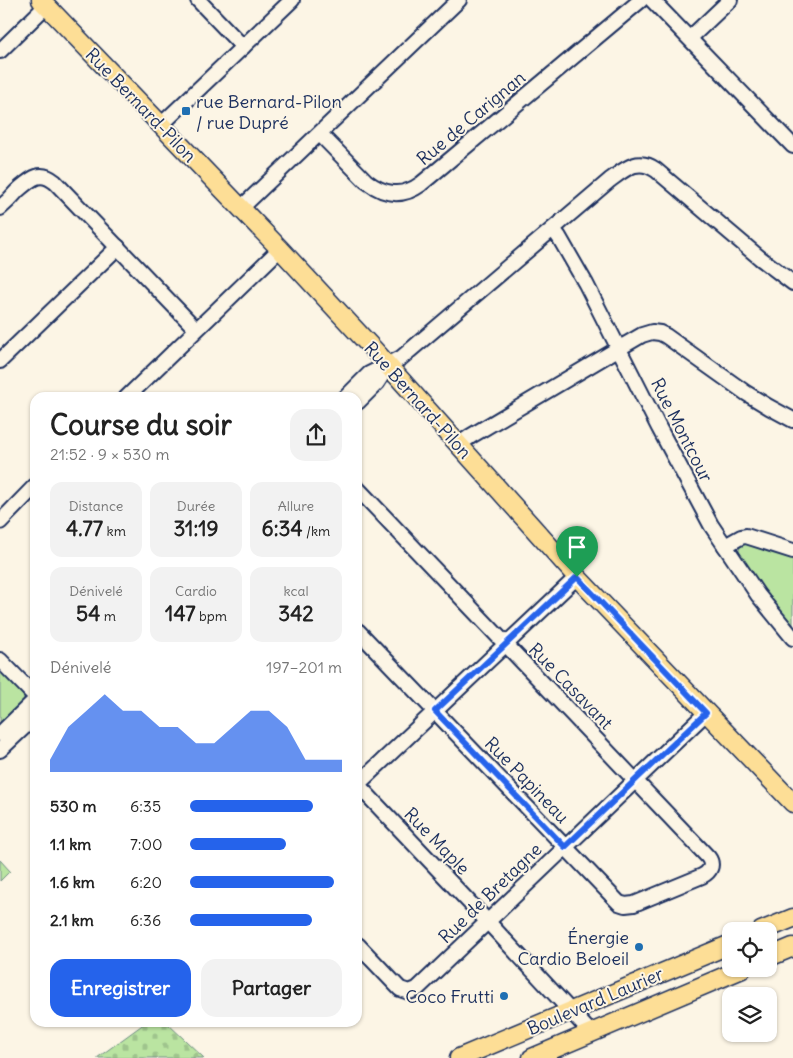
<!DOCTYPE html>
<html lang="fr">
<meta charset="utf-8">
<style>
:root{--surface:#fff;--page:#f2f2f2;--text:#222;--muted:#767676;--accent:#2563eb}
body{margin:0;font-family:Delius,sans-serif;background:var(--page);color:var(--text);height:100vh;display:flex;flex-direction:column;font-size:19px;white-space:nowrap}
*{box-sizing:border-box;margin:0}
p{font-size:16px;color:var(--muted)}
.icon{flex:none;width:28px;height:28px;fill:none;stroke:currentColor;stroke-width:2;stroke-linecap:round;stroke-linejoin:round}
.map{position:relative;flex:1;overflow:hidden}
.details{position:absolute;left:30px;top:392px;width:332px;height:635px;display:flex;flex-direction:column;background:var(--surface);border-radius:15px;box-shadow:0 1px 4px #0004}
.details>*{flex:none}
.tools{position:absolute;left:722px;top:922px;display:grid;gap:10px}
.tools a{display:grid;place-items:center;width:55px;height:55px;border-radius:10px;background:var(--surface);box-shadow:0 1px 4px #0004;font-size:25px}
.pin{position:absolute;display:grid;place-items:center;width:42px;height:42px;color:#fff;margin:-51px -21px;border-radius:50% 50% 50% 0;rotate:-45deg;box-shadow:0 0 5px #0007}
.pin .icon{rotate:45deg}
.round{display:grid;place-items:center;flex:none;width:52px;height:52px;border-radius:15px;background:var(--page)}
.summary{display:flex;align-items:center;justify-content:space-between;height:85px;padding:0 20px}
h1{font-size:28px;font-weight:800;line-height:38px}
.stats{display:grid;grid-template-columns:repeat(3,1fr);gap:8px;height:85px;padding:5px 20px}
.stats div{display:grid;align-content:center;border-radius:12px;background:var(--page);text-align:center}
.stats b{font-size:21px;font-weight:800}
.stats small{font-size:14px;font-weight:400}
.stats p{font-size:14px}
.chart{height:140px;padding:10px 20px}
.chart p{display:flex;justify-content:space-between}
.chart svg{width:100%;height:90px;margin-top:5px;fill:var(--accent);opacity:.7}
.primary-button{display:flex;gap:10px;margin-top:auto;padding:10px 20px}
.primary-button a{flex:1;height:58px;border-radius:15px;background:var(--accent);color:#fff;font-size:20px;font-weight:800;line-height:58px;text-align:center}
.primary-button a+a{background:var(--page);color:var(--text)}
ul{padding:0 20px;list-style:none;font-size:16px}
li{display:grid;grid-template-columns:80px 60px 1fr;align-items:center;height:38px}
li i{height:12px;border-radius:6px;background:var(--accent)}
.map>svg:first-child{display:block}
</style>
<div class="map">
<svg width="793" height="1058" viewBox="0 0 793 1058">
<defs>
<pattern id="cemetery-stones" width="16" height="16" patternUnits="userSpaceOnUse" patternTransform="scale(1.25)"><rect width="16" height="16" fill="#bae4a1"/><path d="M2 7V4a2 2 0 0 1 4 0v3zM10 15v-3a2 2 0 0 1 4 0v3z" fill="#9fc48d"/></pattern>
</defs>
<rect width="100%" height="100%" fill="#fcf5e5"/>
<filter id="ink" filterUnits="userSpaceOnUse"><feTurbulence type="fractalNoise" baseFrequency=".02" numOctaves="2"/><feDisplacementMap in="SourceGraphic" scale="10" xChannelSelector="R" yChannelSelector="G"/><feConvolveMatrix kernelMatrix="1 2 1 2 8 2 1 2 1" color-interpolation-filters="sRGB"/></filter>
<g filter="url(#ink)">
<g fill="#bae4a1" stroke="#6a8a80">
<path d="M747,544L793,559V628L766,594L739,556C738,549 740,544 747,544Z"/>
<path d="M0,670L21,692L24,698L22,703L0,724Z"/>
<path d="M0,860L10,871L0,881Z"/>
</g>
<path fill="url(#cemetery-stones)" stroke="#6a8a80" d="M145,1023H167L204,1058H97Z"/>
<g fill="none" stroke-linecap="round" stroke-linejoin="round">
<defs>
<g id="minor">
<path d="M198,0L243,47"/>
<path d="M652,0L793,146"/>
<path d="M690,38L730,0"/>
<path d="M0,51L46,6"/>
<path d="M161,125L292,0"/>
<path d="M320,134L366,181C384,195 402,198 421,184L641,0"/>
<path d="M0,208C6,203 12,197 17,191C30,180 39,169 55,182L196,329"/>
<path d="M241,208L459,0"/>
<path d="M553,229L559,237L586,284L659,428L711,525L758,595L793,638"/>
<path d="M0,361L118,247"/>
<path d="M126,398L280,249"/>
<path d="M345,398L369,374L401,358L610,180C625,169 638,157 656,170L760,258L793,283"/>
<path d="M358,402L377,383L388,366"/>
<path d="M458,445L471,436L611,353L642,335L652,332L660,333L666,336L746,393L769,407L793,420"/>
<path d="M358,489L708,857C714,865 710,872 702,876L634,904L625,905L619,903L358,631"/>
<path d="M0,522L35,486"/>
<path d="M725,546L741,537L746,536L793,551"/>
<path d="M0,660L35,696"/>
<path d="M0,734L35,700"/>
<path d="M0,750L35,717"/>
<path d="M358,784L577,577"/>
<path d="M358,785L488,922L591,1033"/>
<path d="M358,945L400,989L409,992L417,989L706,713"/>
</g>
<g id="major">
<path d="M41,0L280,249L374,350L577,577L793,803"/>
<path d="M761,931L793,918"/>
<path d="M769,957L793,947"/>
<path d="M459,1058L731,944"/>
<path d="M532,1058L742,969"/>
</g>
</defs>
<use href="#minor" stroke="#1b2f5e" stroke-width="18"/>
<use href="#major" stroke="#1b2f5e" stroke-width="21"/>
<use href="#minor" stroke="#fcf5e5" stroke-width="14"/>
<use href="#major" stroke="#fdde96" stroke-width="18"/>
</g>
</g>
<g fill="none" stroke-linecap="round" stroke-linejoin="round" filter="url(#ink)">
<defs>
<path id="route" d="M577,577L706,713L565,847L435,711Z"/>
</defs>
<use href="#route" stroke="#fff" stroke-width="10"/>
<use href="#route" stroke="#2563eb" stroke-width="6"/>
</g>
<g fill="#1f6fb2" stroke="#fcf5e5" stroke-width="2">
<rect x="181" y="106" width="10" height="10" rx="2.5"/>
<circle cx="639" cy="947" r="5"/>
<circle cx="504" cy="996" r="5"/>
</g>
<g text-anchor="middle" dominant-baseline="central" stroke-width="4" stroke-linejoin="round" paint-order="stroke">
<g font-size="18" fill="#1b2f5e" stroke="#fcf5e5" text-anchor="end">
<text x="196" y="101" text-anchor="start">rue Bernard-Pilon<tspan x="196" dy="21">/ rue Dupré</tspan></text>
<text x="629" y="937">Énergie<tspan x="629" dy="21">Cardio Beloeil</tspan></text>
<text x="494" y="996">Coco Frutti</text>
</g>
<g font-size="18" fill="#1b2f5e" stroke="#fcf5e5">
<text transform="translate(141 105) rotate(46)">Rue Bernard-Pilon</text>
<text transform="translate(471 118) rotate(-40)">Rue de Carignan</text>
<text transform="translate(418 400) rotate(48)">Rue Bernard-Pilon</text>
<text transform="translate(682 430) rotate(63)">Rue Montcour</text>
<text transform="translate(571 686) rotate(46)">Rue Casavant</text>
<text transform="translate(527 780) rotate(46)">Rue Papineau</text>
<text transform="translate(437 841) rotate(46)">Rue Maple</text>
<text transform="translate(490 893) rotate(-44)">Rue de Bretagne</text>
<text transform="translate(595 1001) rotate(-23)">Boulevard Laurier</text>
</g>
</g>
</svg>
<div class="tools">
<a><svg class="icon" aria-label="locate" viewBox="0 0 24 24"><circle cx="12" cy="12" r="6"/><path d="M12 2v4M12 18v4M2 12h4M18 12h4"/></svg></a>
<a><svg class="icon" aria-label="layers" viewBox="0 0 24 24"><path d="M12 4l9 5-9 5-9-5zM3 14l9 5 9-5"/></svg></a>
</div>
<div class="pin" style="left:577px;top:577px;background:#1e9e55"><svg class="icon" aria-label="arrive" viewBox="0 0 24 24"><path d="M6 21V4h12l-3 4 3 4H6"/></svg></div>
<section class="details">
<div class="summary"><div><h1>Course du soir</h1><p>21:52 · 9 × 530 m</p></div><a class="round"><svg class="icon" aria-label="share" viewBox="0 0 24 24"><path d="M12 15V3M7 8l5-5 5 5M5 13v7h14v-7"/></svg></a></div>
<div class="stats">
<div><p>Distance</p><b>4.77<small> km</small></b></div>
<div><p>Durée</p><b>31:19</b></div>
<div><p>Allure</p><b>6:34<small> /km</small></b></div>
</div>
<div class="stats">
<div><p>Dénivelé</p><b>54<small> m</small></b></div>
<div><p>Cardio</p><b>147<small> bpm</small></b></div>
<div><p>kcal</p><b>342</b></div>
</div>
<div class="chart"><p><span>Dénivelé</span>197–201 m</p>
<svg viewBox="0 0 160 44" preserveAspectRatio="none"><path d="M0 44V38L10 22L20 14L30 6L40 14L50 14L60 22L70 22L80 30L90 30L100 22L110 14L120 14L130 22L140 38L150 38L160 38V44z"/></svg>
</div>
<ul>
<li><b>530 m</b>6:35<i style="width:81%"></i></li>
<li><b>1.1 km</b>7:00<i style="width:63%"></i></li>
<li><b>1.6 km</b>6:20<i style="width:95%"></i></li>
<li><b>2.1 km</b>6:36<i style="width:80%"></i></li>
</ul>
<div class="primary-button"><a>Enregistrer</a><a>Partager</a></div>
</section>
</div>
